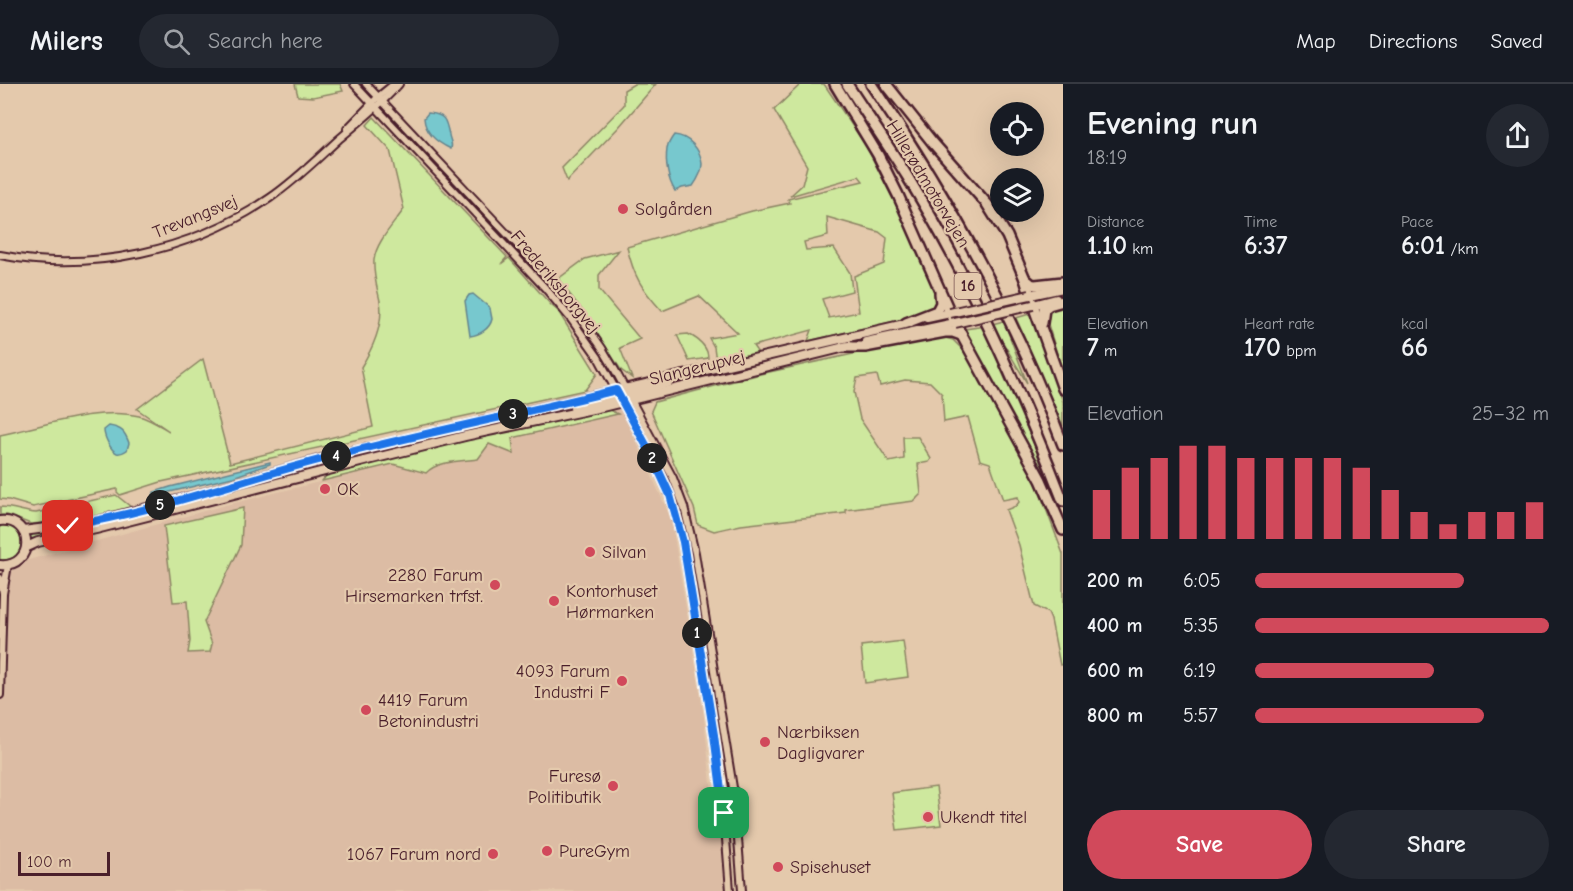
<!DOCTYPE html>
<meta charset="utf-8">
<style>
:root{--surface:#171b24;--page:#242831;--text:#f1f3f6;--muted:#9ea1a6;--line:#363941;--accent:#d1495b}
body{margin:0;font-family:"Comic Neue",sans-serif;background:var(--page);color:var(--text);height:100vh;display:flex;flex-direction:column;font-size:22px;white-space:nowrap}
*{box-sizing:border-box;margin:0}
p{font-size:20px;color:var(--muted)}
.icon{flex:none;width:33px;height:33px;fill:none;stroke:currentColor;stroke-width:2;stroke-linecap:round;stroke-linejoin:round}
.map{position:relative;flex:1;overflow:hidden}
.details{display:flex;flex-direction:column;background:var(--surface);width:510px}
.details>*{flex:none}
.tools{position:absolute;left:990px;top:18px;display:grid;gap:12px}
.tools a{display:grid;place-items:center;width:54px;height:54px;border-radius:50%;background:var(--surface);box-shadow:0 6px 24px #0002;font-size:30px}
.scale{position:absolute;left:18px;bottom:15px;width:92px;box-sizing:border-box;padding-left:6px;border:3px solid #4a1f2b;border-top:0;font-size:16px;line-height:21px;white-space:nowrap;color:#4a1f2b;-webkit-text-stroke:4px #e4c9ac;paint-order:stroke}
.pin{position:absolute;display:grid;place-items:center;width:51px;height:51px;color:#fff;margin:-26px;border-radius:12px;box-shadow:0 3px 9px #0006}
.km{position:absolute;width:30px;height:30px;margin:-15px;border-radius:50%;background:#222;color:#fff;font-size:16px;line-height:30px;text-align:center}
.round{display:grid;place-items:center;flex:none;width:63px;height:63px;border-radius:32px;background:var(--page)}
.overview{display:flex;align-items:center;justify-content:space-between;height:102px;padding:0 24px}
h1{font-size:33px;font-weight:800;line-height:45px}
.stats{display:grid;grid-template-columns:repeat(3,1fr);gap:9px;height:102px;padding:6px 24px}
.stats div{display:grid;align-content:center}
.stats b{font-size:26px;font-weight:800}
.stats small{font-size:16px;font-weight:400}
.stats p{font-size:16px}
.chart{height:168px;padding:12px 24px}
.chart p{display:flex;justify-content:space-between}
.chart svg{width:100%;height:108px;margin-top:6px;stroke:var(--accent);stroke-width:6}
.primary-button{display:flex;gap:12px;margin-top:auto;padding:12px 24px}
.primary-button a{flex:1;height:69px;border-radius:36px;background:var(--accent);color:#fff;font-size:24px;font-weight:800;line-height:69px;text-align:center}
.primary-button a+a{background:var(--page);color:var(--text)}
ul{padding:0 24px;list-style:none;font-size:20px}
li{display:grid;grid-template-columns:96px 72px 1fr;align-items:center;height:45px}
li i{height:15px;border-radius:8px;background:var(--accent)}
header{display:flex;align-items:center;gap:36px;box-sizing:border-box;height:84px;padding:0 30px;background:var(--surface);border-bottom:2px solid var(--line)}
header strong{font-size:28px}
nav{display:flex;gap:33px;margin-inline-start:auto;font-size:21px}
.search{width:420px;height:54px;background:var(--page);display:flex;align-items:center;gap:15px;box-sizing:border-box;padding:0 21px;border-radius:33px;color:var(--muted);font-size:22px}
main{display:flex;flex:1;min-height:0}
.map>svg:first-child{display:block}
</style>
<header>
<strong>Milers</strong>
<div class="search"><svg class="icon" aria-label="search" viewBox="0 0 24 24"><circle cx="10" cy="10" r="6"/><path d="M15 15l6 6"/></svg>Search here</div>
<nav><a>Map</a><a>Directions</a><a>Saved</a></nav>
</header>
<main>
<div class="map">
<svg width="1063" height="807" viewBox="0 0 1063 807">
<rect width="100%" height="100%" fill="#e4c9ac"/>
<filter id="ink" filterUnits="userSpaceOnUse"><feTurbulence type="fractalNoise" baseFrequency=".0167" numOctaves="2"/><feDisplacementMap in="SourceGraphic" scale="12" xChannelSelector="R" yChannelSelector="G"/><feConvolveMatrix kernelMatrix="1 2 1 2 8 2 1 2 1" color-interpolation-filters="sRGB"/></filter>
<g filter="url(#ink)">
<path fill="#dcbca4" d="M621,324L671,435L703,626L712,709L718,730L722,769L724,807H0V484L226,421L393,380L426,389L431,383L454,378L477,375L489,360L514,370L512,354L617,329L609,326Z"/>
<g fill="#cee89e" stroke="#8c8464" stroke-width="1.5" fill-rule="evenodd">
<path d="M295,0H340L343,7L313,13L298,12Z"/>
<path d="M634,0H656L618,44L567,97L562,84L624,21V6Z"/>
<path d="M801,0H824L866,62L901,131L936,209L937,219L929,229L808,257L812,246L753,262L758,269L716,277L714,263L709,254L738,249L699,212L662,227C641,204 634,193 627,163L752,127L790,119L788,115L863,97L859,92L790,112L802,101L807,82L774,26ZM827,133L879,148L887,154L884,180L854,192L859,228L829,234L822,215L852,207L850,189L834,164L806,166L804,158L828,152Z"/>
<path d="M384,27L410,54L430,72L535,184L582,238L612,285L619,298L602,272L579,241L384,28Z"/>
<path d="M374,33L507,173L501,180L509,174L551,221L558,227L597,290L585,306L161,398L120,411L117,408V405L33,423L9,416L0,415V351C41,343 98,322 139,332C150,335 160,342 169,347L137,325L203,275L230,379L373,343L361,283C373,264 384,240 380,217C377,203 373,191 374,176C376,158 394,140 404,125L390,66L367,41Z"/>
<path d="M619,166L599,191V206L640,255L620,264L632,294L621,286L581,225L558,195L585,175Z"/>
<path d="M1063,220V289L1046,234L1052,223Z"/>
<path d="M1033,229L1063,318V342L1016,234Z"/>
<path d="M946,233L949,234L948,237L726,287V285Z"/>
<path d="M1004,237L1027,299L992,240Z"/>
<path d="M986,242L1000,283L1033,358L1056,420L966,253L965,245Z"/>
<path d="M688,250C698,255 708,263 708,274L689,277L677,251Z"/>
<path d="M937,252L953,256L964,267L1037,401L1063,470V580L1060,581L1051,536L1048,529L1034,522L1019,461L1006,426L1016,422L1019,418L1018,413L1003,416L990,379L980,376L968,333L944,338L942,310L930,298L905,296L880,302L877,291L857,294L854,308L860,335L889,378L904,375L903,353H918L931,375L929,378L918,380L921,410L914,417L846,426V429L741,441L714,447L698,441L694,424L651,327L655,318L760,290Z"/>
<path d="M597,314L587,319L564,325L311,387L310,386L396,364L420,355L478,343Z"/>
<path d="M607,325L618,330L512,354L514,370L489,360L478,375C461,377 437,377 426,389L393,380L322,397L327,391L442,362Z"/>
<path d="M293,387L296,389L295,391L85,445L29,455V450L48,448L100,439Z"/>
<path d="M116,411L131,423L92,435L31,440L7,431H0V423C13,423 24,428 36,429Z"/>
<path d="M243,424L241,461L204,538L212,560L210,568L188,569L190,557L187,517L173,518L164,442Z"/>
<path d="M0,441C29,439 29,478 0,476Z"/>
<path d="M691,475L697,509L703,532L720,642L718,641L714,615L707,587L689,476Z"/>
<path d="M903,557L908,593L865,599L861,562Z"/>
<path d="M936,703L941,741L897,746L892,709Z"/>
</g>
<g fill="#77c8ce" stroke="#65848d" stroke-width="1.5">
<path d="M428,29C445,30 446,36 449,51C450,57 453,59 451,65C438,59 425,49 424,34Z"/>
<path d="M674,51C688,52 701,65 702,80C702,88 698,95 693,102L682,104L675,107C668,96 665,79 667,65C668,60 671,55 674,51Z"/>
<path d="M473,210L490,224C490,225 492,235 492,235C490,245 479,251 470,252L465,217L469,211Z"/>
<path d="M109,342C122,344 125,348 129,359L127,366C124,368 121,370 117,369C110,366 104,352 104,346Z"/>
<path d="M270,378V380L233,393L153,412L154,408L170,403Z"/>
</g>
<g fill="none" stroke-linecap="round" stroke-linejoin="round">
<defs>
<g id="tertiary">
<path d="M354,0L546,205L571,235L598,273L651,371L670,411L683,458L714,651L724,729L730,807"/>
<path d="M366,0L525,169L576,227L602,264L615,286L673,394L684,423L695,469L735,716L742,807"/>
<path d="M347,45L378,13L394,0"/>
<path d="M0,171C92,189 192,167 270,114C295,97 316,76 339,55C360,37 381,21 399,0"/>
<path d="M0,494L3,509"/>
<path d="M0,611L3,510L8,481"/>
</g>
<g id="secondary">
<path d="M1056,215L1033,221L1030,211L1063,204"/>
<path d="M866,258L955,239L950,229L927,234"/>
<path d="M623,314L628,310L668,299"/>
<path d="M574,324L620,312L625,309V304"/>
<path d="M0,437C35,434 35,484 0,481"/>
<path d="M23,447L93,438L197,411L322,375L909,239"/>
<path d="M27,463L38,458L96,445L380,373L465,352L602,323L849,262"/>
</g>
<g id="motorway">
<path d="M835,0L878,71L898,111L950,229"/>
<path d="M847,0C867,31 888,61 907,92C970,195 1020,305 1063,417"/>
<path d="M871,0C947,111 1016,235 1063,361"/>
<path d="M886,0L933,59L987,120L1007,152L1025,195L1030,211"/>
<path d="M1025,195L1031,200L1035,201L1063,198"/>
<path d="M1033,221L1063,305"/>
<path d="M906,239L937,227L941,219L940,209"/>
<path d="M955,239L1041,396L1063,446"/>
<path d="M1042,239L1044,225L1049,221L1063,217"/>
<path d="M845,263H865L945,248H953L961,251"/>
</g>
</defs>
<use href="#tertiary" stroke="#4a1f2b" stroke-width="10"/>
<use href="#secondary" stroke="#4a1f2b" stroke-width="12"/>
<use href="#motorway" stroke="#4a1f2b" stroke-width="14"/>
<use href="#tertiary" stroke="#e4c9ac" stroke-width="6"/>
<use href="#secondary" stroke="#e4c9ac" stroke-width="8"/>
<use href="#motorway" stroke="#e4c9ac" stroke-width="9"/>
<defs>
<g id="secondary-bridge">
<path d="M950,229L1030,211"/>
<path d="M955,239L1033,221"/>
</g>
</defs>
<use href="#secondary-bridge" stroke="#4a1f2b" stroke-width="12" stroke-linecap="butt"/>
<use href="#secondary-bridge" stroke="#e4c9ac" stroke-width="8"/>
</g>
</g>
<g fill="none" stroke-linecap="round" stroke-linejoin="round" filter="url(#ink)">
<defs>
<path id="route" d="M68,442C153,428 235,398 319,376C417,350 517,331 616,306L651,370L670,411L683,458L714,651L724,729"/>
</defs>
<use href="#route" stroke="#fff" stroke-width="12"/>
<use href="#route" stroke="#1a73e8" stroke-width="8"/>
</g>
<g fill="#d1495b" stroke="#e4c9ac" stroke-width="2">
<circle cx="623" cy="125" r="6"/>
<circle cx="325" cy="405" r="6"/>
<circle cx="590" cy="468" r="6"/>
<circle cx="495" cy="501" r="6"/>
<circle cx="554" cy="517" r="6"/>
<circle cx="622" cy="597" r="6"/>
<circle cx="366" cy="626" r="6"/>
<circle cx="765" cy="658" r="6"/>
<circle cx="613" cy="702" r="6"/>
<circle cx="928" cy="733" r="6"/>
<circle cx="547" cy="767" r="6"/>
<circle cx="493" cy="770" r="6"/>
<circle cx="778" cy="783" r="6"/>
</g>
<g text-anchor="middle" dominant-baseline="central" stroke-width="4.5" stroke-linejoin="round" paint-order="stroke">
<rect fill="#e4c9ac" stroke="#785252" stroke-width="1.5" x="954.5" y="189" width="27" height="26" rx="4.5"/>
<g font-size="16" font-weight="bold" fill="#4a1f2b">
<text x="968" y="202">16</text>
</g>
<g font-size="18" fill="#4a1f2b" stroke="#e4c9ac">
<text transform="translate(928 100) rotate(59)">Hillerødmotorvejen</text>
<text transform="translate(195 133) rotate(-22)">Trevangsvej</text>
<text transform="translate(555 198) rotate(50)">Frederiksborgvej</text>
<text transform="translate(697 284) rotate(-14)">Slangerupvej</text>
</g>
<g font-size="18" fill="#4a1f2b" stroke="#e4c9ac" text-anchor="start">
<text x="635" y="125">Solgården</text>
<text x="337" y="405">OK</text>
<text x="602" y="468">Silvan</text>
<text x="483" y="491" text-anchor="end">2280 Farum<tspan x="483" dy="21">Hirsemarken trfst.</tspan></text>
<text x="566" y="507">Kontorhuset<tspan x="566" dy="21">Hørmarken</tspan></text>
<text x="610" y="587" text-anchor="end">4093 Farum<tspan x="610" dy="21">Industri F</tspan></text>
<text x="378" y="616">4419 Farum<tspan x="378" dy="21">Betonindustri</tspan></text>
<text x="777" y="648">Nærbiksen<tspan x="777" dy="21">Dagligvarer</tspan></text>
<text x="601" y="692" text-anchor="end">Furesø<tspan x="601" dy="21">Politibutik</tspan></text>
<text x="940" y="733">Ukendt titel</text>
<text x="559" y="767">PureGym</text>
<text x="481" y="770" text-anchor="end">1067 Farum nord</text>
<text x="790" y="783">Spisehuset</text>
</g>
</g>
</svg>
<div class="tools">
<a><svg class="icon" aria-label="locate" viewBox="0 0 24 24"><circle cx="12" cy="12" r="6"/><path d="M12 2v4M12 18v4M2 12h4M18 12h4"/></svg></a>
<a><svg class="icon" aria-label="layers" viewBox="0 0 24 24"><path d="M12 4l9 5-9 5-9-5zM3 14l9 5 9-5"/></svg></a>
</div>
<div class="scale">100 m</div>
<div class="pin" style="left:724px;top:729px;background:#1e9e55"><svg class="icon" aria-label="arrive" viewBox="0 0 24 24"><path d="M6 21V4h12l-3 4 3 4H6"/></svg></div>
<div class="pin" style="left:68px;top:442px;background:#d93025"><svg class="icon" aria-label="check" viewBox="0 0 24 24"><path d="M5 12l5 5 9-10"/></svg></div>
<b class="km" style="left:697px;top:549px">1</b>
<b class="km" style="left:652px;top:374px">2</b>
<b class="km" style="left:513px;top:330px">3</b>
<b class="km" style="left:336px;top:372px">4</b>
<b class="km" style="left:160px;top:421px">5</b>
</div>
<section class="details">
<div class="overview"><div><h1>Evening run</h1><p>18:19</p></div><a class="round"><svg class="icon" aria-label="share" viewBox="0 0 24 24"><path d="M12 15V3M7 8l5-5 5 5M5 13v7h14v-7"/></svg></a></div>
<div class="stats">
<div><p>Distance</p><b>1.10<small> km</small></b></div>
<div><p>Time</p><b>6:37</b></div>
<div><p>Pace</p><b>6:01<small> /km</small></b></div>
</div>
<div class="stats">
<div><p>Elevation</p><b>7<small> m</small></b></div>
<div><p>Heart rate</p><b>170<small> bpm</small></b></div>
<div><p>kcal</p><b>66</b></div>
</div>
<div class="chart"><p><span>Elevation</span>25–32 m</p>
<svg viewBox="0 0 160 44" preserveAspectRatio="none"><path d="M5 44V24M15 44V15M25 44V11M35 44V6M45 44V6M55 44V11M65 44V11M75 44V11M85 44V11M95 44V15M105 44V24M115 44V33M125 44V38M135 44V33M145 44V33M155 44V29"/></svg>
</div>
<ul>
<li><b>200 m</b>6:05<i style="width:71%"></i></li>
<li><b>400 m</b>5:35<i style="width:100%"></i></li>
<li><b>600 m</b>6:19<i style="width:61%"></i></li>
<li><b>800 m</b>5:57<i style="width:78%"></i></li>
</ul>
<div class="primary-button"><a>Save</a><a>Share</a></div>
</section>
</main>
